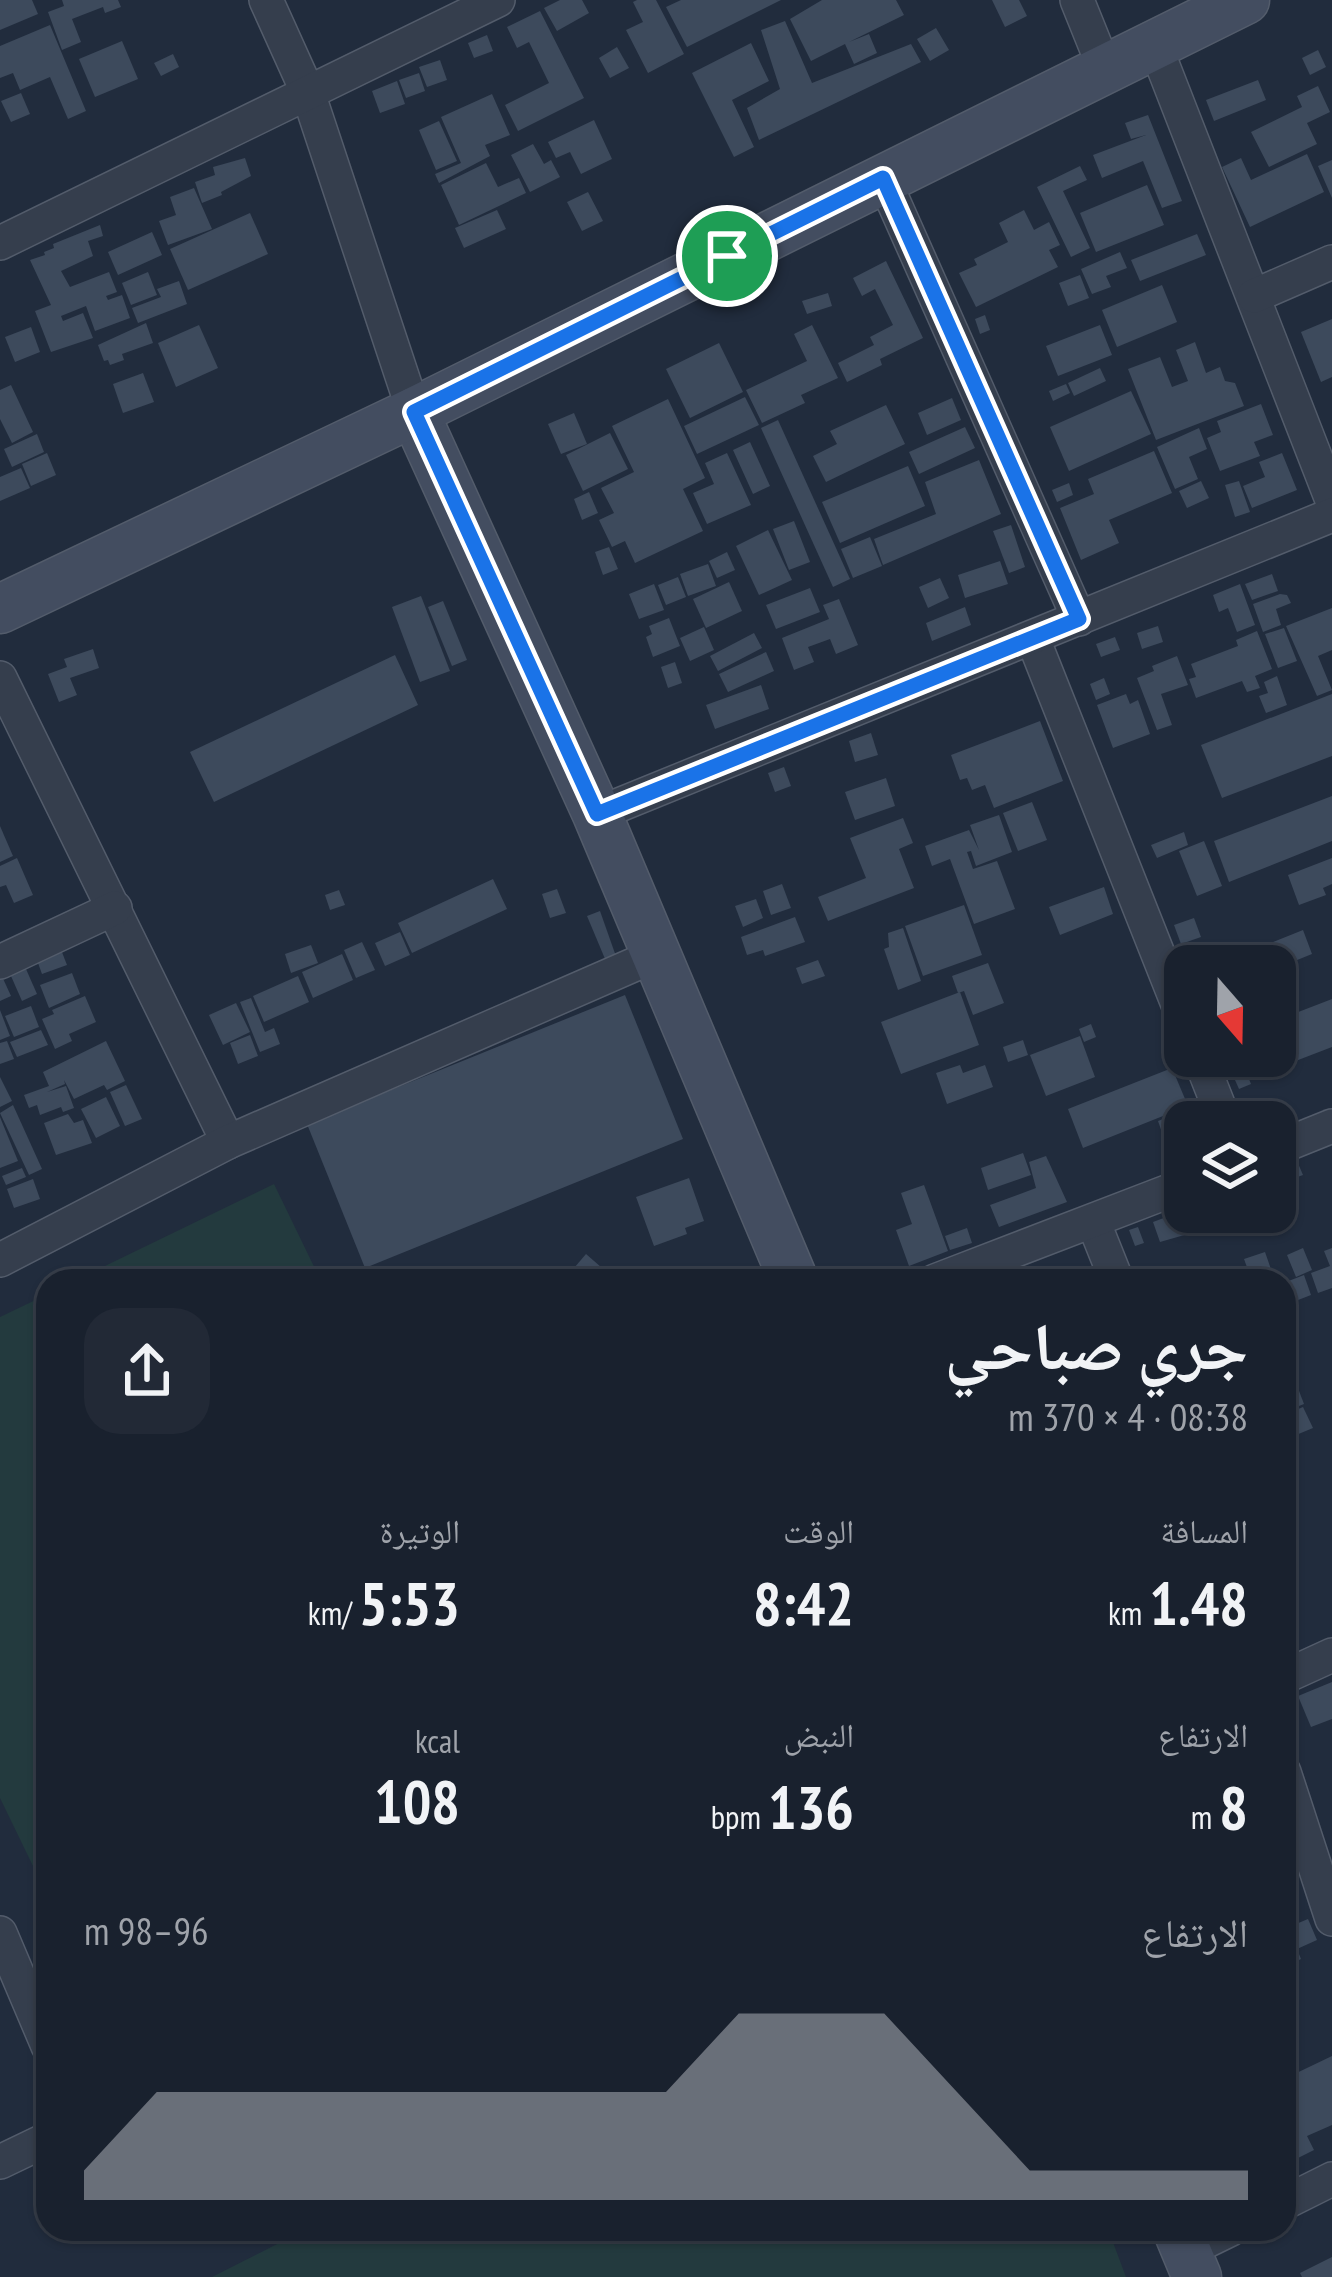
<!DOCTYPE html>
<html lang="ar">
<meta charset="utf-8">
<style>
:root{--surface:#19212e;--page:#222936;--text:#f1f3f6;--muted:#9fa3aa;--line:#373e4a;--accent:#8c9099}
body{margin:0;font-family:"PT Sans Narrow","Noto Naskh Arabic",sans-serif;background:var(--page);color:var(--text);direction:rtl;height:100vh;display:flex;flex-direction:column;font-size:45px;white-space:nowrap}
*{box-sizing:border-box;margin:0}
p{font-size:39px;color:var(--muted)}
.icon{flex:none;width:66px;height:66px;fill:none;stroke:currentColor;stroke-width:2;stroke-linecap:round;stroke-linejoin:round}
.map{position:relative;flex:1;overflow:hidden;direction:ltr}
.drawer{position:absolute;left:36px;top:1269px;width:1260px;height:972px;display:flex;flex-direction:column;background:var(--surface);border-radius:36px;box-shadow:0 3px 9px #0004,0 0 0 3px var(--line);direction:rtl}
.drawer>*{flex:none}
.needle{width:78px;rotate:160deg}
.controls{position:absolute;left:1164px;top:945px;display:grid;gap:24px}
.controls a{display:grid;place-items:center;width:132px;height:132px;border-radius:24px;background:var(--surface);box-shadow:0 3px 9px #0004,0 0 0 3px var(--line);font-size:60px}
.pin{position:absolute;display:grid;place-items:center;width:102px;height:102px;color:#fff;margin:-51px;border:6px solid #fff;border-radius:50%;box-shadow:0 3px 12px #0007}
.round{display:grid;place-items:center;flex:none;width:126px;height:126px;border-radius:36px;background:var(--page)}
.summary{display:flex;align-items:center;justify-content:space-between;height:204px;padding:0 48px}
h1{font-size:66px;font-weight:700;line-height:90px}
.stats{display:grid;grid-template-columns:repeat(3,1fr);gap:18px;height:204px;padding:12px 48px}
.stats div{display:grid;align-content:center}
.stats b{font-size:60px;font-weight:700}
.stats small{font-size:33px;font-weight:400}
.stats p{font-size:33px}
.chart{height:336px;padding:24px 48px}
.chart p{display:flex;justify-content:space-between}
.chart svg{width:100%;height:216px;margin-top:12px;fill:var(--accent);opacity:.7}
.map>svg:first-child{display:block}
</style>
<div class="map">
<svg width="1332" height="2277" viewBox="0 0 1332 2277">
<rect width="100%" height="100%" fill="#212c3d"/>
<g fill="#233a3e">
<path d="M274,1184L321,1281H74Z"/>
<path d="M48,1294V1897L0,1798V1317Z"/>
<path d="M307,2229H1108L1126,2277H212Z"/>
</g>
<g fill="#3d4a5c">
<path d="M0,0H32L38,14L0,30Z"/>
<path d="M62,0H118L121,7L105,13L103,7L72,19L81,42L62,50L48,12L64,6Z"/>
<path d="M560,0H582L589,13L557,31L544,8Z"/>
<path d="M637,0H656L684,54L648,73L626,30L643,22L633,2Z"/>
<path d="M681,0H781L687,47L666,7Z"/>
<path d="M822,0H896L904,15L849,42L869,34L877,53L854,64L845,44L811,61L790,19Z"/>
<path d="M992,0H1019L1027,16L1005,27Z"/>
<path d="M540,11L584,98L518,131L505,105L549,83L529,42L517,48L507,27Z"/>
<path d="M785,21L812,83L911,44L921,62L759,140L747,108L780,89L761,30Z"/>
<path d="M50,25L86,111L68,119L50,77L20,90L13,73L0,78V46Z"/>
<path d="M936,28L949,50L930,61L917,39Z"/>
<path d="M487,35L493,51L474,58L468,43Z"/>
<path d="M122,41L138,79L95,97L79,59Z"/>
<path d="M751,43L769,81L732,100L754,147L734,157L692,73Z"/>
<path d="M617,47L629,68L610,78L599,58Z"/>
<path d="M1318,50L1326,67L1310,75L1302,58Z"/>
<path d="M173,54L179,67L161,76L154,63Z"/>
<path d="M440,60L447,80L427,87L419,67Z"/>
<path d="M419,73L425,91L406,98L399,80Z"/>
<path d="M1258,80L1266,100L1214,121L1206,100Z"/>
<path d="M397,81L405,104L380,113L372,91Z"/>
<path d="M1318,86L1330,112L1307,123L1317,144L1269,167L1251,132L1302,107L1297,96Z"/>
<path d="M21,93L30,114L11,122L1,101Z"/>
<path d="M492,94L510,135L485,145L490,156L439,183L435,174L461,163L441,117Z"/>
<path d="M1148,115L1182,201L1162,208L1143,161L1102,178L1093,155L1146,135L1131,139L1125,123Z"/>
<path d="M594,120L612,159L581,174L570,152L556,158L548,142Z"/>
<path d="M439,121L457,161L436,170L419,130Z"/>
<path d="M533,144L544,164L551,160L560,177L530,192L511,155Z"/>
<path d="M1307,154L1324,192L1250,227L1222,167L1241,158L1251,180Z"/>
<path d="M245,158L251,176L221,192L222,195L202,203L195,182L215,175L213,167Z"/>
<path d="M1332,160V198L1318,166Z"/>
<path d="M486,163L498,187L519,178L526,193L459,225L441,185Z"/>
<path d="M1080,166L1087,180L1063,191L1090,248L1071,257L1037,187Z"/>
<path d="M1147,185L1164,225L1096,252L1080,213Z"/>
<path d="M194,188L212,229L168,245L159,221L176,215L170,197Z"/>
<path d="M588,192L603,221L582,231L567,202Z"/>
<path d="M497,210L506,229L464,248L455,228Z"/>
<path d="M1024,210L1034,230L1049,222L1060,245L1049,250L1058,267L976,307L959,273L977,265L974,259L1008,242L999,223Z"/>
<path d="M250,213L268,254L188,290L170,249Z"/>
<path d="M100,225L103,236L88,241L93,256L61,271L70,287L109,272L117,292L106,296L108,300L122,295L130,318L95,331L86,306L61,316L63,321L83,313L93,338L51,352L35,311L51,305L30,260L45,255L44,252L54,248L53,244Z"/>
<path d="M152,232L162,255L118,275L108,252Z"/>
<path d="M1197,234L1206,255L1140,281L1131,260Z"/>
<path d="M1120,252L1127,268L1106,276L1111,287L1092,294L1081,269Z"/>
<path d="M886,261L923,338L880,359L882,365L847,382L838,363L874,345L870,337L893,325L875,289L862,296L853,278Z"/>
<path d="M148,272L157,295L131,305L122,283Z"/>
<path d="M1080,275L1089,298L1068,306L1059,283Z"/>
<path d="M179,281L187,304L138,323L132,308L161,297L157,289Z"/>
<path d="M1162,285L1177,322L1117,347L1102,310Z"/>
<path d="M828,293L832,306L807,314L802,301Z"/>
<path d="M985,315L990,330L980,334L975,319Z"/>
<path d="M1332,319V377L1321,382L1301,332Z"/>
<path d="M146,323L153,343L122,354L124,360L110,365L108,360L104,361L98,345Z"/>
<path d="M199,325L218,368L176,387L158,343Z"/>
<path d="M812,325L838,378L801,395L805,403L762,423L746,390L807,361L794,334Z"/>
<path d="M1100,325L1112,355L1058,376L1046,346Z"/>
<path d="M31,327L40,352L15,362L5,337Z"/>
<path d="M1195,342L1206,373L1220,367L1225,381L1235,383L1244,406L1156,440L1128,369L1160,357L1172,387L1188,381L1176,350Z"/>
<path d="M719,343L743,392L690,418L666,369Z"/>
<path d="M1100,368L1106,381L1074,396L1068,383Z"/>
<path d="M143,373L154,402L123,413L113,384Z"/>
<path d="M1066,384L1070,393L1053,401L1049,391Z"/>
<path d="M11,385L33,432L12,443L0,419V390Z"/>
<path d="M1131,391L1151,434L1069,471L1050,427Z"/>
<path d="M745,397L759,425L697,454L684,426Z"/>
<path d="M952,398L961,420L927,435L918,413Z"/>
<path d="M668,399L705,478L683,489L703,531L635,563L625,541L612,547L599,520L614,513L601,488L634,472L612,426Z"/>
<path d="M1261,404L1273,435L1254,442L1260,456L1220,471L1207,438L1221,432L1217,421Z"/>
<path d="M886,405L905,444L826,482L813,456L837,444L830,431Z"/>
<path d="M574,413L587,444L561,454L548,424Z"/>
<path d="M778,420L850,579L833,587L761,428Z"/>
<path d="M965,427L975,448L919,474L909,452Z"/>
<path d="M1199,428L1207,449L1189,457L1198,479L1175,489L1157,447Z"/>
<path d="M610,433L628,469L583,491L566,455Z"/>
<path d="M37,434L44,452L12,467L4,449Z"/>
<path d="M750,442L770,486L753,494L733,450Z"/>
<path d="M1154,451L1172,493L1109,520L1119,543L1081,560L1060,508L1094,494L1088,479Z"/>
<path d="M47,453L56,475L31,486L22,464Z"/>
<path d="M727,453L751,505L707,524L693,493L714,484L705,463Z"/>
<path d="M1282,453L1297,490L1252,508L1243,486L1265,477L1259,462Z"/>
<path d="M979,460L1001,514L883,565L874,539L936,514L925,482Z"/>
<path d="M908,466L925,506L840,543L822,502Z"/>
<path d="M21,468L30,488L0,501V477Z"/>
<path d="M1201,481L1209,498L1187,508L1179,491Z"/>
<path d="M1239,481L1250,512L1235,517L1225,485Z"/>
<path d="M1069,483L1073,495L1057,502L1052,490Z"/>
<path d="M589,492L598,513L582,520L574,499Z"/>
<path d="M794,521L810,562L789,570L773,529Z"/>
<path d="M1011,525L1025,567L1009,573L993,531Z"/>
<path d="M768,530L792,580L759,595L736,546Z"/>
<path d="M870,537L882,566L853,578L841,549Z"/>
<path d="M609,547L618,569L603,575L595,552Z"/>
<path d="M727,552L735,570L717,578L709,561Z"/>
<path d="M1000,561L1008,584L965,598L958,575Z"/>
<path d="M708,564L716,586L688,596L680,574Z"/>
<path d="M1272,574L1278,591L1252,600L1245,584Z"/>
<path d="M678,577L686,597L666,605L658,585Z"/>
<path d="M940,578L949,598L928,608L919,587Z"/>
<path d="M729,582L742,611L706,628L693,599Z"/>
<path d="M654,584L664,610L639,619L629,594Z"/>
<path d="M1240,584L1255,625L1237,632L1228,608L1219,612L1213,595Z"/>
<path d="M810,588L820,612L776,629L766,605Z"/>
<path d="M1280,594L1287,595L1291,603L1276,609L1281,625L1263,632L1253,604Z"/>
<path d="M421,596L450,671L420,682L392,607Z"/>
<path d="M839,599L858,645L836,654L830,639L808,647L814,662L794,670L782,638L829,619L823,605Z"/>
<path d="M443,601L467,660L452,666L428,607Z"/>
<path d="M965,607L971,625L932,641L926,623Z"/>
<path d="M1332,608V650L1318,656L1332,690L1317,696L1286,626Z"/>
<path d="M669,618L680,646L653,657L646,637L652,634L649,626Z"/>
<path d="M1158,626L1163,642L1142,649L1137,633Z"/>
<path d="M704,627L714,650L690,661L680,638Z"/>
<path d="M1284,628L1297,661L1278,668L1265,634Z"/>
<path d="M1257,631L1272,669L1255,676L1260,688L1247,692L1242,681L1196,698L1189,679L1196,677L1191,664L1238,646L1236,640Z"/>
<path d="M754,633L762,648L718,671L710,656Z"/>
<path d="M1115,637L1120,650L1101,657L1096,644Z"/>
<path d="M93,649L99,668L70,678L77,695L59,702L48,674L67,667L64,659Z"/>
<path d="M766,652L774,671L728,692L719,674Z"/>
<path d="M395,655L418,705L214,802L190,752Z"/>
<path d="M1177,656L1188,685L1161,694L1172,725L1157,730L1137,678L1154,671L1152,666Z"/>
<path d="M675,662L682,683L668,688L661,667Z"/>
<path d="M1277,676L1287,705L1266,713L1259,696L1268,693L1264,682Z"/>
<path d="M1104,678L1110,694L1096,700L1090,684Z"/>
<path d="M761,685L769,709L715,729L706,705Z"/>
<path d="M1126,694L1130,704L1138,700L1150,734L1113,748L1097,705Z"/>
<path d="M1332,694V756L1222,798L1201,745Z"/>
<path d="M1040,721L1063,781L994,808L985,785L972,790L967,778L960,780L951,755Z"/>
<path d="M871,733L878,755L855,762L849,741Z"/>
<path d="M784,767L791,786L775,792L768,773Z"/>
<path d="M886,778L895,806L855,820L845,792Z"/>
<path d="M1332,796V841L1229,882L1214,841Z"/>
<path d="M1032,802L1047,840L1018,851L1003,813Z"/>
<path d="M999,815L1012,852L976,866L971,851L967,852L973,869L997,861L1015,909L974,924L950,859L932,866L925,846L969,830L979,850L970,825Z"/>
<path d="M903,818L913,843L899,849L914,888L828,921L818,897L866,878L850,838Z"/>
<path d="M0,826L13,856L0,862Z"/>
<path d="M1184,832L1188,845L1157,858L1151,845Z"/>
<path d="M1204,841L1222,886L1197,896L1179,851Z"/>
<path d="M17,858L33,895L14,903L6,885L0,887V866Z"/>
<path d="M1332,858V884L1323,888L1326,895L1299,905L1288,875Z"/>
<path d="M493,879L507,909L412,953L398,923Z"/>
<path d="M782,884L791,908L771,915L763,891Z"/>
<path d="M1104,887L1113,914L1060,935L1049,907Z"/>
<path d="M557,889L566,913L550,918L542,894Z"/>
<path d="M339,890L345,905L330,910L325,895Z"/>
<path d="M756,899L763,918L743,927L735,906Z"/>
<path d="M964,905L982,955L923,976L905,926Z"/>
<path d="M600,911L618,962L608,966L587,916Z"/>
<path d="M795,917L805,942L765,956L763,950L747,955L741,937Z"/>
<path d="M1194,918L1201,937L1181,944L1174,925Z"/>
<path d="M903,928L921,981L898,990L884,949L889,947L888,933Z"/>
<path d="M1303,930L1312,954L1275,969L1248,966L1243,954Z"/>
<path d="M400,932L410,955L385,966L375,943Z"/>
<path d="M58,942L67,965L42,974L34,952Z"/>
<path d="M362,942L375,970L356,978L344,950Z"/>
<path d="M1196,944L1201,959L1187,963L1182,948Z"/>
<path d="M311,945L318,963L291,973L285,954Z"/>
<path d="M342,954L353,980L313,998L302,972Z"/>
<path d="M22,960L37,994L22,1001L7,967Z"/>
<path d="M818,960L825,976L802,984L796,968Z"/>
<path d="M988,963L1004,1003L973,1015L964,991L958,993L952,976Z"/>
<path d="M0,972L11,996L0,1001Z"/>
<path d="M72,973L80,994L49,1008L40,985Z"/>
<path d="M298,976L309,1002L264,1022L253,996Z"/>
<path d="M960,992L979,1045L901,1074L881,1022Z"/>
<path d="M625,995L683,1139L365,1268L307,1124Z"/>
<path d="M85,996L96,1022L69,1034L72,1041L55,1049L42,1019L54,1014L52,1010Z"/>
<path d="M251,998L265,1032L274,1028L280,1044L260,1052L240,1002Z"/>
<path d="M1332,999V1047L1280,1067L1275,1053V1021Z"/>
<path d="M236,1003L250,1032L223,1045L209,1015Z"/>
<path d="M31,1006L39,1027L14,1037L5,1016Z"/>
<path d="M0,1010L10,1036L0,1040Z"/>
<path d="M1091,1024L1096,1037L1084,1042L1079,1029Z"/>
<path d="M41,1030L48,1045L17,1057L10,1042Z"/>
<path d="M250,1035L258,1056L238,1064L230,1043Z"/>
<path d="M1080,1036L1095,1077L1046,1096L1030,1055Z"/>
<path d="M1023,1040L1028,1055L1008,1062L1003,1047Z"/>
<path d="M7,1041L14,1059L0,1064V1043Z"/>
<path d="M106,1041L125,1081L107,1090L104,1085L74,1099L64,1080L65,1084L47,1092L66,1086L74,1108L63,1112L61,1107L40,1115L37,1105L29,1108L24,1095L49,1086L43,1072Z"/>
<path d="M960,1065L963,1073L985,1065L993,1087L947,1104L936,1073Z"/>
<path d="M1172,1068L1188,1106L1083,1148L1068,1109Z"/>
<path d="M1247,1074L1251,1084L1239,1089L1235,1080Z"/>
<path d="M0,1077L12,1101L0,1107Z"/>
<path d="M126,1085L142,1119L125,1126L110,1092Z"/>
<path d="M106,1097L120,1126L96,1138L81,1109Z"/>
<path d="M13,1105L42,1169L29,1175L0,1113Z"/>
<path d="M1190,1109L1195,1122H1185V1133L1165,1141L1158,1121Z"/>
<path d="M68,1114L74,1123L83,1120L92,1143L56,1155L44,1123Z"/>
<path d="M0,1117L18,1161L0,1168Z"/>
<path d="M1185,1137V1155L1174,1159L1168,1143Z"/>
<path d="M1023,1153L1031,1175L988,1190L981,1168Z"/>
<path d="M1046,1156L1067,1202L999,1227L990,1205L1036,1188L1029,1162Z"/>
<path d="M1297,1161L1303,1175L1289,1180L1283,1166Z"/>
<path d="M22,1168L26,1177L6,1185L2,1176Z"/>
<path d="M689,1178L704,1221L685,1228L687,1234L654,1246L636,1197Z"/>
<path d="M33,1179L40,1199L14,1208L7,1189Z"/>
<path d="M924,1185L948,1251L909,1266L896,1230L912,1224L901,1193Z"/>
<path d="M1185,1210V1212L1226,1213L1206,1220L1209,1228L1160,1242L1153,1222Z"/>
<path d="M1138,1227L1144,1243L1135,1246L1129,1230Z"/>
<path d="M967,1228L972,1243L950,1250L945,1236Z"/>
<path d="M1303,1248L1312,1270L1296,1277L1287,1255Z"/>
<path d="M1332,1248V1288L1318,1293L1311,1273L1330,1266L1324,1251Z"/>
<path d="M1265,1252L1273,1275L1252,1281L1244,1259Z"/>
<path d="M586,1254L617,1281H563Z"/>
<path d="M1304,1275L1311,1295L1293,1302L1286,1282Z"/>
<path d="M1296,1383L1304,1404L1284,1412V1387Z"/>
<path d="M1303,1407L1313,1428L1284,1440V1415Z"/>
<path d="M1332,1682V1719L1311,1727L1298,1696Z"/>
<path d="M1284,1701L1294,1725L1284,1729Z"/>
<path d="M1284,1838L1296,1867L1284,1871Z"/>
<path d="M1308,1919L1317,1940L1297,1949L1301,1959L1284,1967V1929Z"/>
<path d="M1332,2056V2125L1307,2136L1314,2150L1284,2165V2079Z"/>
<path d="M1332,2257V2277H1302L1300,2273Z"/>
</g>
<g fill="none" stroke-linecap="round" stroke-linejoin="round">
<defs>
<g id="street">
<path d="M266,0L308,93L414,412"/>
<path d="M1077,0L1104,67"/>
<path d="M1154,43L1332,500"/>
<path d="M883,178L1079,619"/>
<path d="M0,243L498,0"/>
<path d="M1254,296L1332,262"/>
<path d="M1033,639L1185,1022"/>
<path d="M0,678L228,1142"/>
<path d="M597,814L1332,515"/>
<path d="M0,962L115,908"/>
<path d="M1199,1056L1225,1122"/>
<path d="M1275,1149L1332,1126"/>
<path d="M1093,1221L1117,1281"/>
<path d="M0,1260L228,1142L656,955"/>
<path d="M935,1281L1185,1185"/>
<path d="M1284,1677L1332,1655"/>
<path d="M1284,1772L1332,1919"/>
<path d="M0,1933L48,2046"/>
<path d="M0,2162L48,2139"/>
<path d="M1284,2203L1332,2179"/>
<path d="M1186,2251L1231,2229"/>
</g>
<g id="secondary">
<path d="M414,412L597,814L794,1281"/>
<path d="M0,609L414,412L1245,0"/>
<path d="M1177,2229L1197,2277"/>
</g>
</defs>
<use href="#street" stroke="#535c6b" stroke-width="36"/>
<use href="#secondary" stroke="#535c6b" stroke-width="51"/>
<use href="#street" stroke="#353e4d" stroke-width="33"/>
<use href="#secondary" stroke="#434d60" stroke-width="48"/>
</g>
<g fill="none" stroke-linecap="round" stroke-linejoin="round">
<defs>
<path id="route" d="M883,178L1079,619L597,814L414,412Z"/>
</defs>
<use href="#route" stroke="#fff" stroke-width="24"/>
<use href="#route" stroke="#1a73e8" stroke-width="15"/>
</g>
</svg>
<div class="controls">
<a><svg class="needle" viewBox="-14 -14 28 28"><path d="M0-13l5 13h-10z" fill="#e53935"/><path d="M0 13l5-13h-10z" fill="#9fa3aa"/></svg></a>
<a><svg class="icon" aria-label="layers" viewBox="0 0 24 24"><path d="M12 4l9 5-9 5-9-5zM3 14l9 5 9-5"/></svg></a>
</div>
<div class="pin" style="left:727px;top:256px;background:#1e9e55"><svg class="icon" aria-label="arrive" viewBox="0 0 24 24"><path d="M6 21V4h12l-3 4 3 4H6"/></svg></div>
<section class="drawer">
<div class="summary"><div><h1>جري صباحي</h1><p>08:38 · 4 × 370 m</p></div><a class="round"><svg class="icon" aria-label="share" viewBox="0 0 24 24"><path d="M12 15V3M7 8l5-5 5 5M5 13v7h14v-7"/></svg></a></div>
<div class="stats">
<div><p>المسافة</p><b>1.48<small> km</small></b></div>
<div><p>الوقت</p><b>8:42</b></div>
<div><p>الوتيرة</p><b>5:53<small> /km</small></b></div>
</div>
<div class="stats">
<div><p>الارتفاع</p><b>8<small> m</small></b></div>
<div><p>النبض</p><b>136<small> bpm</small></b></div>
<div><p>kcal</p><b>108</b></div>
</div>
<div class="chart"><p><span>الارتفاع</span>96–98 m</p>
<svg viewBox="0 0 160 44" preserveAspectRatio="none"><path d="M0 44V38L10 22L20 22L30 22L40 22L50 22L60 22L70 22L80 22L90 6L100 6L110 6L120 22L130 38L140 38L150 38L160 38V44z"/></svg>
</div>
</section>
</div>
